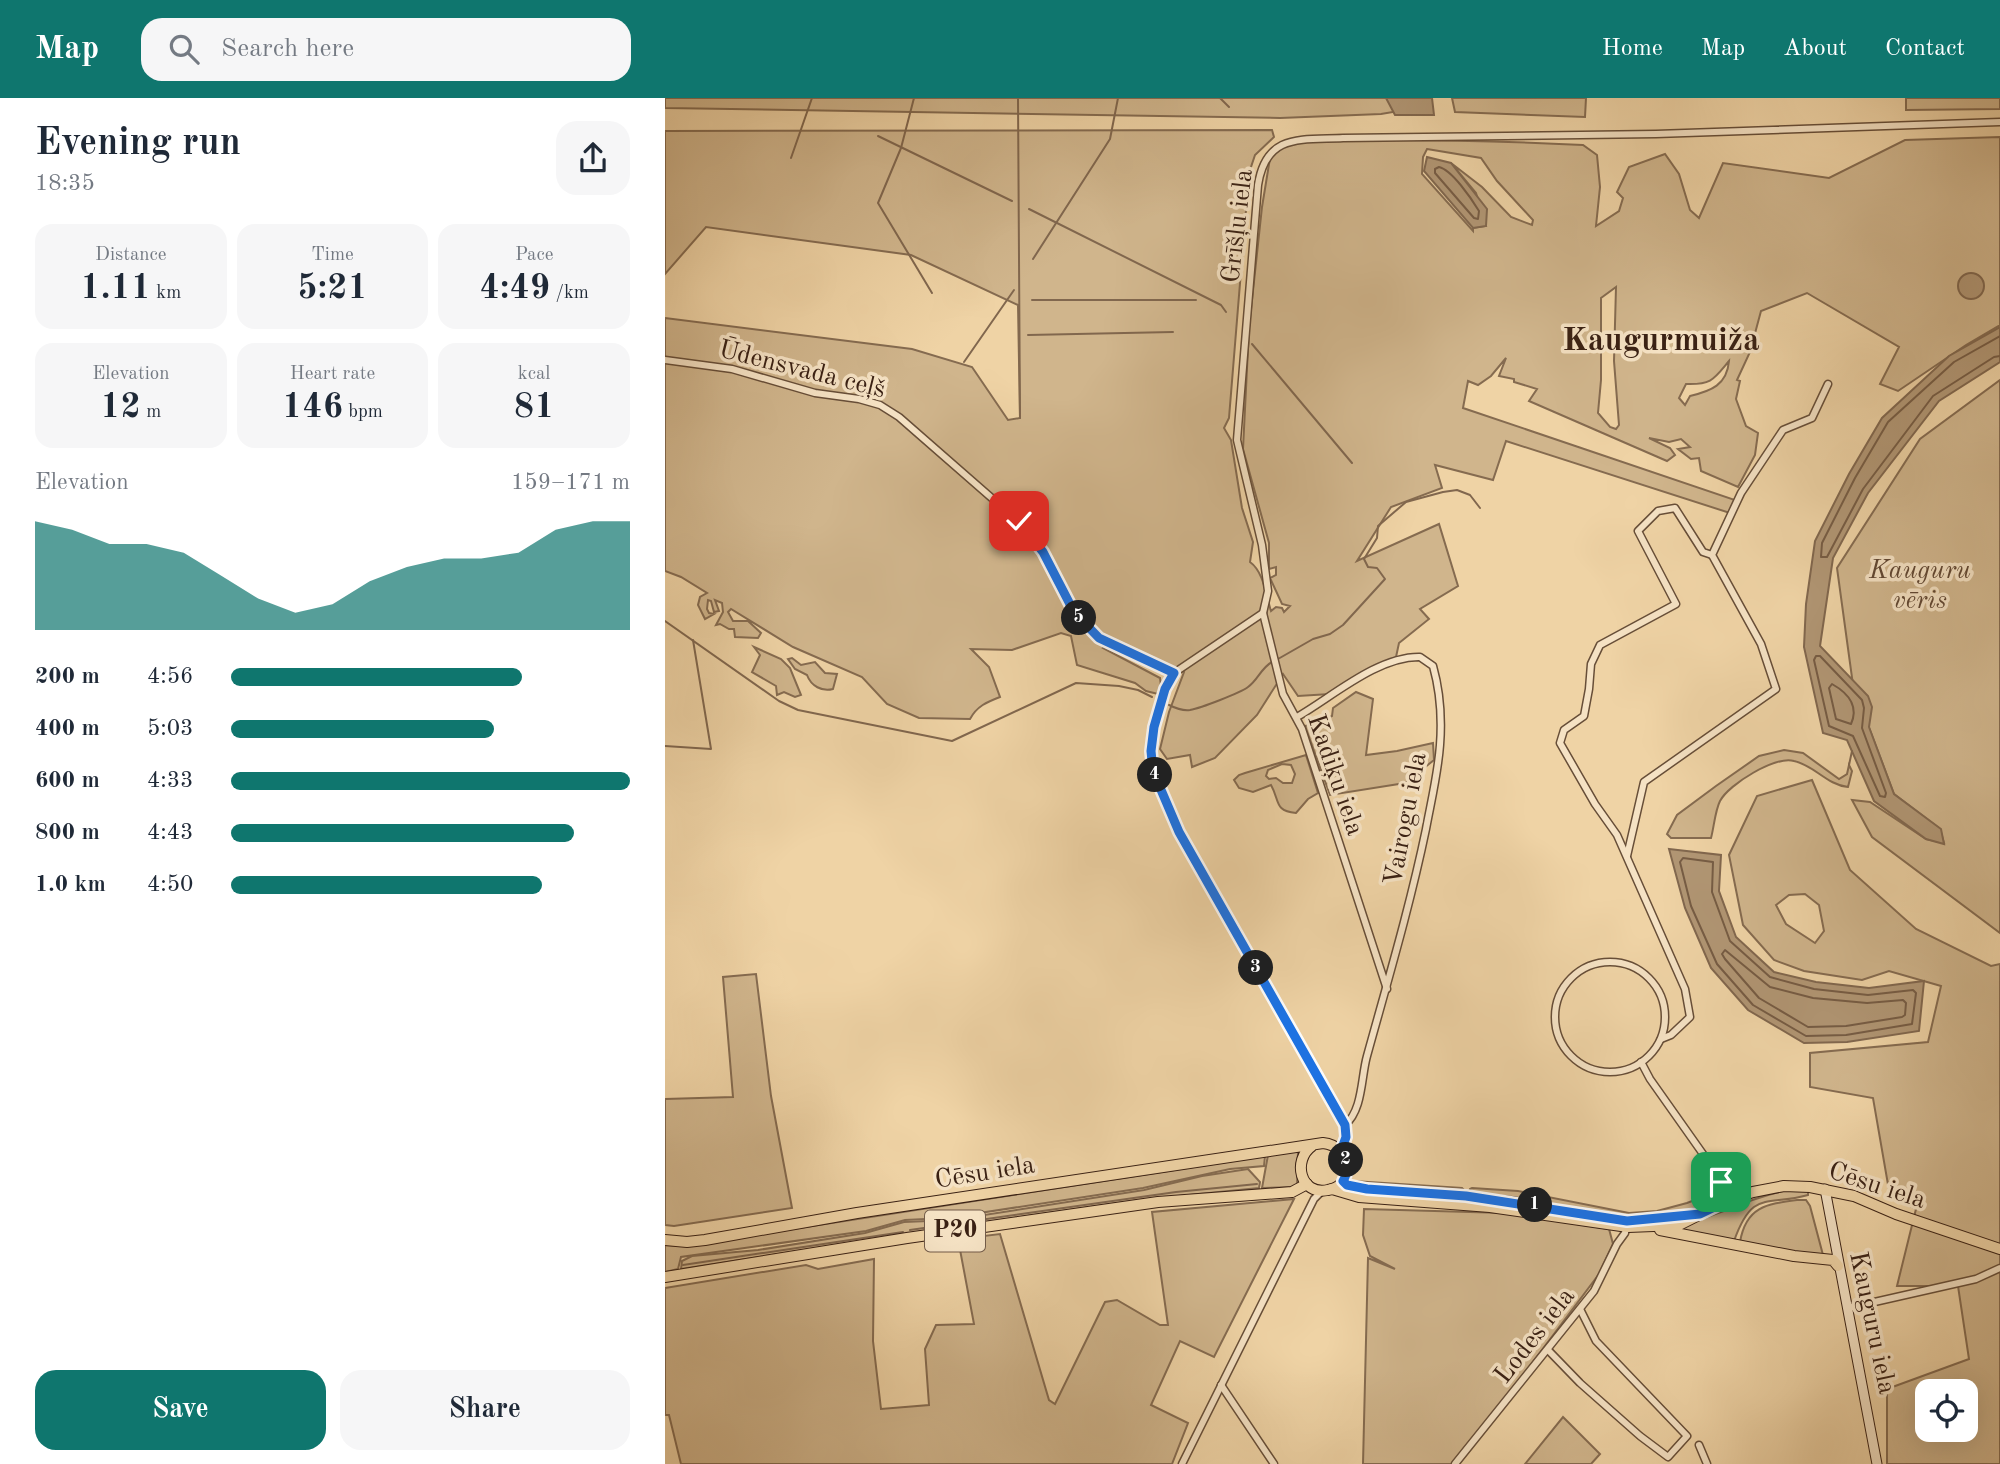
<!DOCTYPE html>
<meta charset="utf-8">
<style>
:root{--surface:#fff;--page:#f6f6f7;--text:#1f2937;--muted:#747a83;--accent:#0f766e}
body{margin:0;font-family:"Old Standard TT",serif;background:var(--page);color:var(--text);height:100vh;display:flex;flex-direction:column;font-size:26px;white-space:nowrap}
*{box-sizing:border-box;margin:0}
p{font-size:23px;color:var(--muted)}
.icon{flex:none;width:38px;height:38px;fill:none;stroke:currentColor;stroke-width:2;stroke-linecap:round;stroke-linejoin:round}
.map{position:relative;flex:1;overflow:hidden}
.details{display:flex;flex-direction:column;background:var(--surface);width:665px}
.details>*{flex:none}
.buttons{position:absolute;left:1250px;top:1281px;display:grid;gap:14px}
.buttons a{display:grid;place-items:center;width:63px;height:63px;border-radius:14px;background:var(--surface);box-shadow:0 7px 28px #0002;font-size:35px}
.pin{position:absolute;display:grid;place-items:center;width:60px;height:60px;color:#fff;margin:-30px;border-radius:14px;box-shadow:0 4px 10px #0006}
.km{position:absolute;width:35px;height:35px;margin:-18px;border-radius:50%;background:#222;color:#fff;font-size:19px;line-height:35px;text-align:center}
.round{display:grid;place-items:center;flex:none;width:74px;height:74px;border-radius:21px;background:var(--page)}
.summary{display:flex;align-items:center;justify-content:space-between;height:119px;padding:0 35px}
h1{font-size:38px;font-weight:700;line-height:52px}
.stats{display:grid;grid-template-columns:repeat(3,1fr);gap:10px;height:119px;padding:7px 35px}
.stats div{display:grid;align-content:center;border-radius:18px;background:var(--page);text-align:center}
.stats b{font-size:35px;font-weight:700}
.stats small{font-size:19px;font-weight:400}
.stats p{font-size:19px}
.chart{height:196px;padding:14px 35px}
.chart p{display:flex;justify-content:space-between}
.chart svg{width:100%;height:126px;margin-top:7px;fill:var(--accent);opacity:.7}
.cta{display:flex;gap:14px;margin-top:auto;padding:14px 35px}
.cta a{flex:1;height:80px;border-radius:21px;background:var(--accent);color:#fff;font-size:28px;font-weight:700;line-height:80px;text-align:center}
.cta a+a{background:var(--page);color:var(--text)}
ul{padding:0 35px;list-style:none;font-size:23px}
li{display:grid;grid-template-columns:112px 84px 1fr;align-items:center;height:52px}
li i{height:18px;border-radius:9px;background:var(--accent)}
header{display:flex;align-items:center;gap:42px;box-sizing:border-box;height:98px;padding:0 35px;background:var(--accent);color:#fff}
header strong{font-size:33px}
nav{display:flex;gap:38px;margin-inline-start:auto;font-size:24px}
.search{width:490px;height:63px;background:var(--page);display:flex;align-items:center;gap:18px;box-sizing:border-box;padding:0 24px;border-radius:21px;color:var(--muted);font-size:26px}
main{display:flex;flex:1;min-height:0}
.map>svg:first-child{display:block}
</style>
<header>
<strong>Map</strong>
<div class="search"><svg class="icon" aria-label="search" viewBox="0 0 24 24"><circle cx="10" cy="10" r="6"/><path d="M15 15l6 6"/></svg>Search here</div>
<nav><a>Home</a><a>Map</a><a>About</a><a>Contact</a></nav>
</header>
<main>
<section class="details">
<div class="summary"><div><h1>Evening run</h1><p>18:35</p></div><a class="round"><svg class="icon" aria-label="share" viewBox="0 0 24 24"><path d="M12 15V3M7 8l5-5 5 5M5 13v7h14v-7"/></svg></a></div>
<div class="stats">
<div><p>Distance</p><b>1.11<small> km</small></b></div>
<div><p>Time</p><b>5:21</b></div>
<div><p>Pace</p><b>4:49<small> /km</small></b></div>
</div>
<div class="stats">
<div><p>Elevation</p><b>12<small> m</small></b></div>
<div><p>Heart rate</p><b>146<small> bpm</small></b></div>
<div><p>kcal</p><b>81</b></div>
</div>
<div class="chart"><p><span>Elevation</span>159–171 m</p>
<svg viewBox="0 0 160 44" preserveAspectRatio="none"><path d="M0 44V6L10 9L20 14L30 14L40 17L50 25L60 33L70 38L80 35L90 27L100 22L110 19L120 19L130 17L140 9L150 6L160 6V44z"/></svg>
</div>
<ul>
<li><b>200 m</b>4:56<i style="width:73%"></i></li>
<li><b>400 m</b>5:03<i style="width:66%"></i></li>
<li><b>600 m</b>4:33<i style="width:100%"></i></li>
<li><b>800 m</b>4:43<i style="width:86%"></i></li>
<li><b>1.0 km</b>4:50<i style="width:78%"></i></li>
</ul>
<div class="cta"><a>Save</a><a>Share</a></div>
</section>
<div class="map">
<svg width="1335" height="1366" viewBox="0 0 1335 1366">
<rect width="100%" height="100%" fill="#efd3a5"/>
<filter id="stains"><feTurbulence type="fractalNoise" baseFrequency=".00286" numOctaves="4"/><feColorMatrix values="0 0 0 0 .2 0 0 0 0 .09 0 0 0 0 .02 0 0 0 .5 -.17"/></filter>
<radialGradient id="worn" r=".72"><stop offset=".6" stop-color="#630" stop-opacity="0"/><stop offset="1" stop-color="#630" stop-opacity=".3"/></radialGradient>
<g fill="#d0b58c" stroke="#856b50" stroke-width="2" fill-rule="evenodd">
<path d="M0,0H739L740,12L716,16L615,20L0,10Z"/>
<path d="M787,0H921L920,19L790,14Z"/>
<path d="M1241,0H1335V11L1241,12Z"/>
<path d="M607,32L609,39L590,57L584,75L564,320L559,330L566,342L577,410L588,444L585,464C599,474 601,498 606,513L611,509L617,510L619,514L625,508L617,506L605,480L611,477V469L604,471V445L578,351L584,230L597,109L606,54C643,36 689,42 729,42C792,42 855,44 918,47L932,57L935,89L931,128L954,113L958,100L952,94L964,69L1000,56L1014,76L1025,112L1034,120L1058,65L1164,80L1240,42L1335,39V227L1301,247L1233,293L1215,286L1234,249L1142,195L1096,213L1085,254L1072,282L1075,283L1071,301L1081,328L1093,335L1090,357L1073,389L1036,373L1034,360L1026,361L1013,351L1025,349L1016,341L1004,344L984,340L1005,350L1010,357L1002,363L864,303L872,291L849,284V281L834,278L841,260L826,278L813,287L803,283L798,310L1070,402L1065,415L841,343L828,382L770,367L777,390L726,409L692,463L774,426L793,488L755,511L764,521L734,545L731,559L699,574L665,596L633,598L618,576L592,617L550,660L527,669L525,657L502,661L495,651L504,614L519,574L447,542L438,550L495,580L497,597L481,593L470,585L412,567L406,538L396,535L347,552L306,551L324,569L335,599C322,604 312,608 305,621L254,620L222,606L197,579L128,549L66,511L63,514L68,523H83L96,535L93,540L70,539L69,531H64L55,526L51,527L58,514L57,505L50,502L54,513L49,514L46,503L43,502L42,511L44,515L49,516L40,521L33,507L35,499L42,495L16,479L0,473V220L247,251L307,269L343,322L355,320L353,207L246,157L41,129L0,176V33ZM762,51L816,60L832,83L868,122L867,127L846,119L817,89L786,65L811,95L821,128L808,130V133L757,76L758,59ZM951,189L949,263L954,327L951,331L945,329L933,315L936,282V200ZM1064,263C1062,287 1046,293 1025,298L1020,307L1014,300L1021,286C1047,287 1049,281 1064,263Z"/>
<path d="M1335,282V835L1207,739L1187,702L1205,704L1261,741L1279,745L1275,731L1229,696L1188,587L1172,470L1255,341Z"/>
<path d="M89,549L116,561L125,570L136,597L130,599L119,594L112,597L111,588L87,574L95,557Z"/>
<path d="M127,560L136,567L150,564L160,575L172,576L168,591C157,594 146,588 142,577L130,571L123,561Z"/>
<path d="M691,594L708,601L701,657L732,653L768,645L769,662L740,685L665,697L640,628L667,618L668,610Z"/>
<path d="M1119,652L1138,655L1174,681L1182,676L1184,667L1187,673L1183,689C1162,687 1149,667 1129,663C1110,658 1064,686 1055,703C1050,713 1049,729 1046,740H1006L1002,736L1012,717L1051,688L1094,658Z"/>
<path d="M641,657L653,695L643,701L631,715C609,713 615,703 606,687L588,694L574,690L569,682L574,677L580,675ZM617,666L626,667L630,676L627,685H618L611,680L604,681L601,678L603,672Z"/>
<path d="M1147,682L1185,772L1251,831L1326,868L1335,866V1366H1222V1291L1304,1261L1293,1188H1232L1251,1111L1225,1098L1208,1000L1145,989V955L1263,944L1276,888L1224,873L1197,882L1139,873L1109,862L1078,827L1064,757L1092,698ZM1140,796L1154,807L1159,833L1150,845L1121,826L1111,807L1124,797ZM1262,1293H1300V1332H1262Z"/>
<path d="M91,876L106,998L127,1110L9,1128L0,1127V1001L68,999L58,879Z"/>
<path d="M633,1053L632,1089L597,1090L603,1057Z"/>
<path d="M600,1058L599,1068L565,1071L478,1090L282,1120L240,1122L201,1133L16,1159L13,1171L0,1174V1147L17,1148Z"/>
<path d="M583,1071L595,1084L594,1090L474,1102L362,1118L16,1171L17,1163L27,1158L93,1152L200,1135L239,1124L287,1122L479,1092L537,1078Z"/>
<path d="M688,1083L797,1090L800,1093L799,1095L702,1089Z"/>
<path d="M807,1090L853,1093L964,1115L992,1113L1022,1105L1053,1093L1049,1101C1023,1117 991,1119 962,1120L804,1095L805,1091Z"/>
<path d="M1126,1091L1143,1092V1097C1102,1109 1088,1090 1069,1143L1014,1132C1030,1122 1044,1119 1061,1112C1083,1103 1103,1096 1126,1091Z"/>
<path d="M629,1101L549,1259L515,1243L486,1307L523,1325L507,1366H16L4,1317H0V1190L141,1167L153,1171L209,1161L208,1243L216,1311L264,1307L260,1251L271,1227L309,1226L293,1141L335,1136L384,1302L390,1306L440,1204L452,1202L495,1227H503L487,1114Z"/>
<path d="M1132,1102H1141L1145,1108L1158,1157L1154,1159L1075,1144C1081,1109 1101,1106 1132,1102Z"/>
<path d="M699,1111L840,1115L944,1131L948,1146L934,1176L814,1336L789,1366H698L703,1160L730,1171L705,1158L698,1137Z"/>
<path d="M898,1319L935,1356L926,1366H860Z"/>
</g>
<g fill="#b19674" stroke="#81674e" stroke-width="2">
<path d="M721,0H767L769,17H730Z"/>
<path d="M762,59L786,65L822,111L821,128L808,130L759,73Z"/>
<circle cx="1306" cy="188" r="13"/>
<path d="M1335,229V264L1274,303L1203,395L1168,460L1155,548L1203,598L1207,609L1204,629L1229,696L1276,731L1279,746L1261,741L1209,703L1182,642L1158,635L1139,549L1141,506L1150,443L1184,376L1217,320L1284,258Z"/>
<path d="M1004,751L1056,757L1054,793L1071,839L1109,874L1151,884L1204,890L1259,883L1254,933L1182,944L1139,945L1083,912L1046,870L1020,810Z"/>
</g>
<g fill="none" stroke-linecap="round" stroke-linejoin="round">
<g stroke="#765c44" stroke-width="2">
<path d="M774,69C787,72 806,100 814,113L813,121L809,120L770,75V71Z"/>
<path d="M1335,238L1289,264L1223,324L1190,380L1157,445L1156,459H1162L1198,391L1268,298L1329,259L1335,258"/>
<path d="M1151,558H1155L1197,602L1199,610L1197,630L1221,695L1220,699L1215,698L1188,638L1164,628L1149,562Z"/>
<path d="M1167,586C1183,595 1194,608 1186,626L1171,621L1164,590Z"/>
<path d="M1018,760L1048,764L1047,794L1065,843L1105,879L1149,891L1203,897L1248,892L1251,895L1247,926L1181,937L1141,938L1088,907L1052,866L1026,808L1015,764Z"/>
<path d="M1060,852L1105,889L1148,900L1202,905L1238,902L1241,905L1240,917L1237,919L1181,928L1143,929L1094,900L1060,861L1057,856Z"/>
</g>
<g stroke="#81674e" stroke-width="2">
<path d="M249,0L236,50L213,105L267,195"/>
<path d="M353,0L355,320"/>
<path d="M555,0L564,9"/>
<path d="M213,38L347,103"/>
<path d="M126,60L147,0"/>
<path d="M364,111L556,207L561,214"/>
<path d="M368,161L445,41L453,0"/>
<path d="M367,202H531"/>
<path d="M363,237L508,234"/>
<path d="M587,246L687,365"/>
<path d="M299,264L349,192"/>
<path d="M0,523L114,603L133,612L287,643L411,585L454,588L473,592L487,599"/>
<path d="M613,561L648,541L665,536L678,527L720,481L712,470L703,469L699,461L712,440L713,428L741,404L778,394L792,392L805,397L815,410"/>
<path d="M504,607C510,610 518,613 525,612C536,610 575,595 583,589C593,582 596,570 607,564"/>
<path d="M0,648L46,651L28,542"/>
<path d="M1184,667L1187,653"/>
<path d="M245,1132L511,1094L592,1086"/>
<path d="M18,1167L238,1134"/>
</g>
<defs>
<g id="street">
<path d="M0,262L67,271L150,295L194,301L215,307L234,319L353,423L378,454L409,514L434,540L509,575"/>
<path d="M598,515L509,575L500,591L490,629L486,653L488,673L514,734L680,1027L681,1039L676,1053"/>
<path d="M632,619C667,599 713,558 755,559L768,568C775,593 777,621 775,647C773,675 766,704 761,731C745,808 723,882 702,958C696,979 698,1012 680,1027"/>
<path d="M962,758L979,684L1111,591L1096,546L1047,457L1076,395L1118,332L1147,320L1163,286"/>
<circle cx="945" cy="919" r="55"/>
<path d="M722,891L637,631L618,596L598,515L603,493L597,447L572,342L593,87C601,35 636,42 678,40L991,36L1335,24"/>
<path d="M996,941L1006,937L1025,919L1020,891L952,737L930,706L895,645L899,632L919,618L924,591L926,566L935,547L1011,506L973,433L993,413L1010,410L1038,454L1047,457"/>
<path d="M976,964L985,981L1050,1073L1064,1102"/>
<path d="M1183,1210L1311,1181L1335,1170"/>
<path d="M883,1252L915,1285L975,1338L1003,1359L1022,1338L931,1243L915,1211"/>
<path d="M556,1287L609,1366"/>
<path d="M1034,1347L1042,1366"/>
<path d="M517,1366L649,1101L657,1093"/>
<path d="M790,1366L929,1193L952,1146L960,1135L962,1123"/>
</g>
<path id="secondary" d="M1160,1091L1212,1366"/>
<g id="primary">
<path d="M678,1083L683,1087L702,1091L847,1104L939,1120"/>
<path d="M667,1091L694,1099L825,1109L963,1129L1014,1127L1064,1102L1088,1094L1119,1088L1145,1089L1189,1098L1231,1116L1335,1151"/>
<path d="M972,1123L1033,1116"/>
<path d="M995,1132L1129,1158L1168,1162L1173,1168"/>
<path d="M0,1142L22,1144L40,1142L192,1115L658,1045C687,1048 692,1087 663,1092C635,1098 627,1062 647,1048"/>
<path d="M0,1179L242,1140L493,1104L627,1094L642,1086"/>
</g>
</defs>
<use href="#street" stroke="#674e38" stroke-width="9"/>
<use href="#secondary" stroke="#3a2114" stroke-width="11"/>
<use href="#primary" stroke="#3a2114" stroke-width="12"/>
<use href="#street" stroke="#f5e2c4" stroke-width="6"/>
<use href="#secondary" stroke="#f5e2c4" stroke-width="9"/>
<use href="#primary" stroke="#efd3a5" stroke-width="10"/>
</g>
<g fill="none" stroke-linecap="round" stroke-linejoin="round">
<defs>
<path id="route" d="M354,423L378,454L409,514L434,540L509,575L500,591L489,629L486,653L488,673L514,734L680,1027L681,1039L676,1053C684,1062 684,1073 678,1083L682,1087L702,1091L801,1098L962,1123L1035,1116L1064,1102L1056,1084"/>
</defs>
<use href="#route" stroke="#fff" stroke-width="14"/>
<use href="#route" stroke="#1a73e8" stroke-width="9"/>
</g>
<g text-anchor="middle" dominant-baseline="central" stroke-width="7" stroke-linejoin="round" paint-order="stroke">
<rect fill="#f5e2c4" stroke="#725b49" stroke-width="2" x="260" y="1112.5" width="60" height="41" rx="5"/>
<g font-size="24" font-weight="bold" fill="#3a2114">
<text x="290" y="1133">P20</text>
</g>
<g font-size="26" fill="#3a2114" stroke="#f5e2c4">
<text transform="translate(573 128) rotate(-83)">Grīšļu iela</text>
<text transform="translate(137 272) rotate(14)">Ūdensvada ceļš</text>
<text transform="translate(670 677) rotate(71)">Kadiķu iela</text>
<text transform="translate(741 721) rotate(-79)">Vairogu iela</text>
<text transform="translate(320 1075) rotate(-9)">Cēsu iela</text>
<text transform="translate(1212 1088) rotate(18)">Cēsu iela</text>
<text transform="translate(1207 1225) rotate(78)">Kauguru iela</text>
<text transform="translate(870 1238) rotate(-52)">Lodes iela</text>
</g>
<g font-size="26" font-style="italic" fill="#604632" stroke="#f5e2c4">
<text x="1255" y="473">Kauguru<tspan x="1255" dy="30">vēris</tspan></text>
</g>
<g font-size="33" font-weight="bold" fill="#3a2114" stroke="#f5e2c4">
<text x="996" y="243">Kaugurmuiža</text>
</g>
</g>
<rect width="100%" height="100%" filter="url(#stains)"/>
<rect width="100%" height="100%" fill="url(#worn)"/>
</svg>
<div class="buttons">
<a><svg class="icon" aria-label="locate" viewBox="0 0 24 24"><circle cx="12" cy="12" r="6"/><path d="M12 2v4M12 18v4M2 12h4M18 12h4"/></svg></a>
</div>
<div class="pin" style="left:1056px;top:1084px;background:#1e9e55"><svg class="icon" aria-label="arrive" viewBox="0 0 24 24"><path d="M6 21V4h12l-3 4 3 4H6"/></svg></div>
<div class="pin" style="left:354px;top:423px;background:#d93025"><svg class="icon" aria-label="check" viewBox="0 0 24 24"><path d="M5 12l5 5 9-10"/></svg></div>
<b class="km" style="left:870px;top:1107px">1</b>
<b class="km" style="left:681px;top:1062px">2</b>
<b class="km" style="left:591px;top:870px">3</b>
<b class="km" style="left:490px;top:677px">4</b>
<b class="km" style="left:414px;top:520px">5</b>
</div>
</main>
